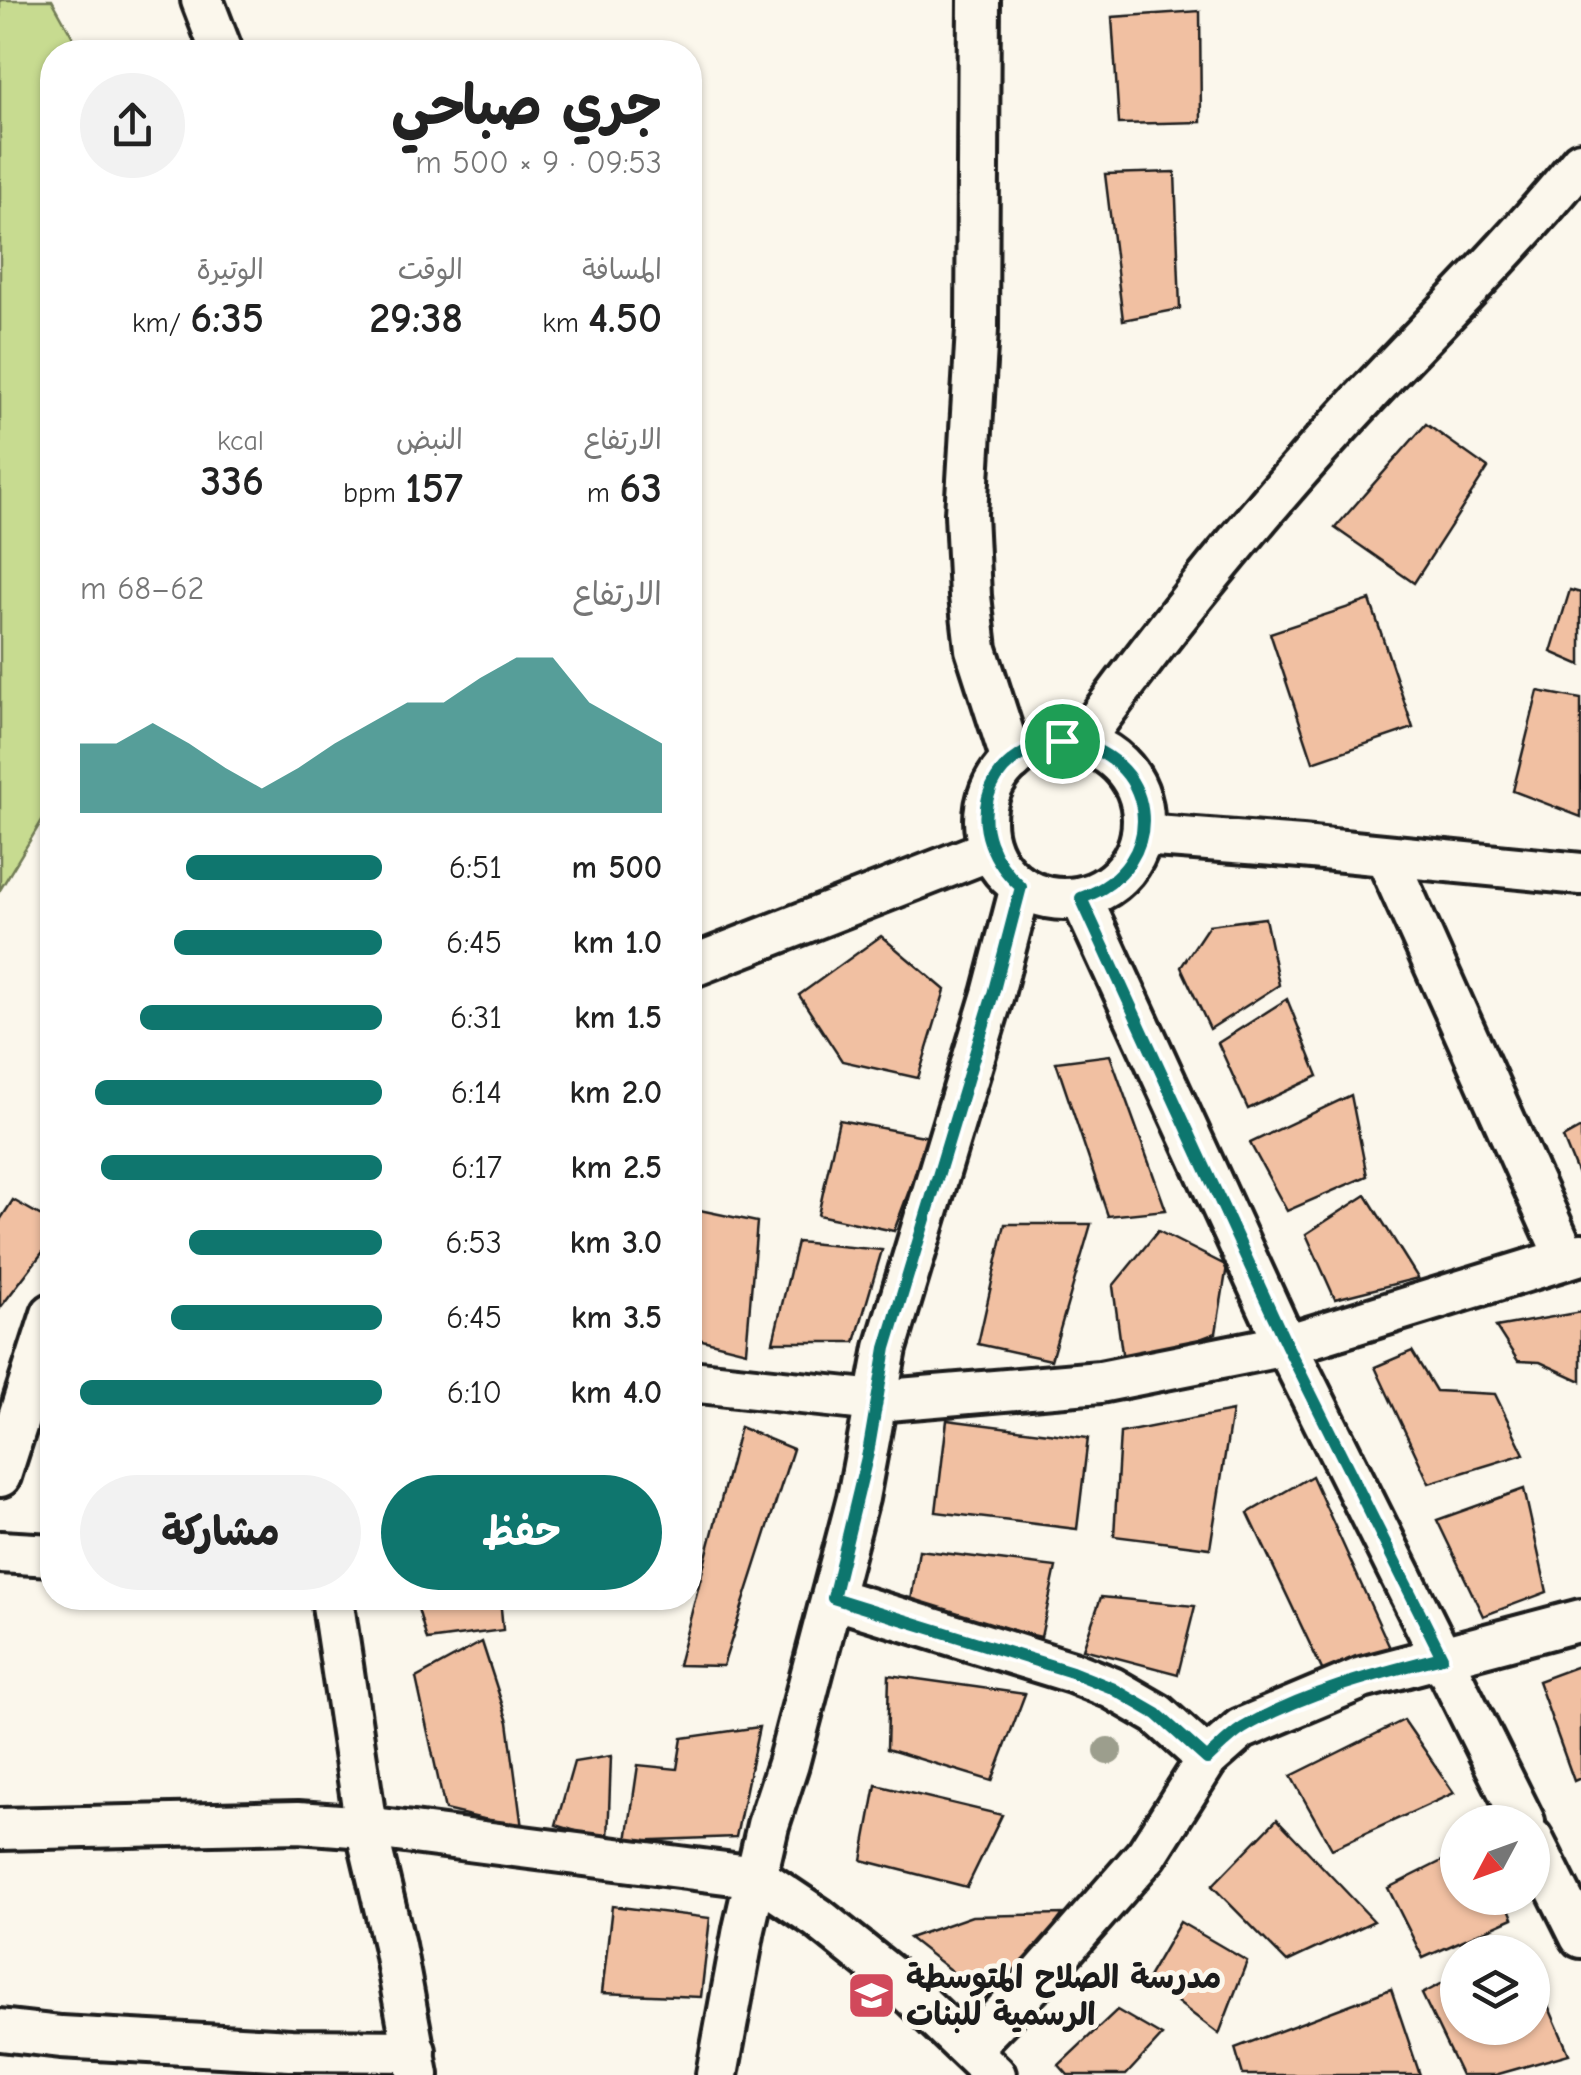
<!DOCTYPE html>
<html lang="ar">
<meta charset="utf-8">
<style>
:root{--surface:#fff;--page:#f2f2f2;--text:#222;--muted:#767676;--accent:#0f766e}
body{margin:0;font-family:"Comic Neue","Playpen Sans Arabic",sans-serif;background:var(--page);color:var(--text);direction:rtl;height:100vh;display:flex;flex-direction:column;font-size:38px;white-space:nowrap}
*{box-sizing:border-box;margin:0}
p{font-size:32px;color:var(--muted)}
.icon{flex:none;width:55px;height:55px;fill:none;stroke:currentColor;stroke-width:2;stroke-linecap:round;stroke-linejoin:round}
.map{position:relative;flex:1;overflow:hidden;direction:ltr}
.sheet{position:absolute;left:40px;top:40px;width:662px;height:1570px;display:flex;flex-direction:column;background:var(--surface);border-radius:40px;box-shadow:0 2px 8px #0004;direction:rtl}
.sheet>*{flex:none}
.needle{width:65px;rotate:229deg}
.fabs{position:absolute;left:1440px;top:1805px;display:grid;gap:20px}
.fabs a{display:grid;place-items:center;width:110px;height:110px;border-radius:50%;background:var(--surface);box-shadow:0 2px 8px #0004;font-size:50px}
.pin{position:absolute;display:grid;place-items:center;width:85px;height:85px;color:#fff;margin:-42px;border:5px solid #fff;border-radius:50%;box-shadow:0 2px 10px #0007}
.round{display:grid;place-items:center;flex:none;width:105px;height:105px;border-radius:52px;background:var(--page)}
.summary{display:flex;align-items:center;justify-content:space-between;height:170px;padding:0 40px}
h1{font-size:55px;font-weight:700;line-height:75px}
.metrics{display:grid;grid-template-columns:repeat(3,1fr);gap:15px;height:170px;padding:10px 40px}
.metrics div{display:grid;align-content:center}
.metrics b{font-size:42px;font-weight:700}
.metrics small{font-size:28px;font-weight:400}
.metrics p{font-size:28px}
.chart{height:280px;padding:20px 40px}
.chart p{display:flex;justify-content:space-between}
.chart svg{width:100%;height:180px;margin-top:10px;fill:var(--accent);opacity:.7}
.action{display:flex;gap:20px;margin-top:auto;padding:20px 40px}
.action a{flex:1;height:115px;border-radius:60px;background:var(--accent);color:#fff;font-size:40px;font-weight:700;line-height:115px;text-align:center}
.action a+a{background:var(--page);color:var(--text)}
ul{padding:0 40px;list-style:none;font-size:32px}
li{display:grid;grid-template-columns:160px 120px 1fr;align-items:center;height:75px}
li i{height:25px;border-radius:12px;background:var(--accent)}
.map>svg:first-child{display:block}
</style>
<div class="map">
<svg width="1581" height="2075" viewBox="0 0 1581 2075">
<rect width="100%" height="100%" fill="#fbf7ec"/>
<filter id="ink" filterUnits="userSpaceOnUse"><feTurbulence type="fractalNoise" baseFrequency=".01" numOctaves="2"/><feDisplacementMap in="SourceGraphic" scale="20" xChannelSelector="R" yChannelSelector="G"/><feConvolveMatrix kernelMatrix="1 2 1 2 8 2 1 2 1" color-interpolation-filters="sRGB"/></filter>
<g filter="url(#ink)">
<path fill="#c7db90" stroke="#727c56" stroke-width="2.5" d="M0,0H52L81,52H52V804L0,890Z"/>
<g fill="#f1c0a2" stroke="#1c1c1c" stroke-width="2.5">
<path d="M1200,11L1201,122L1119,124L1112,17Z"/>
<path d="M1175,172L1180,309L1123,320L1105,174Z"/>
<path d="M1426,424L1488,468L1414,583L1335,528Z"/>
<path d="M1570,590L1581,593V665L1551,652Z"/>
<path d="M1370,600L1413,728L1313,762L1270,633Z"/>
<path d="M1538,691L1581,699V817L1513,791Z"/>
<path d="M1265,918L1279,985L1210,1029L1181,967L1209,925Z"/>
<path d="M881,936L945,990L918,1078L842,1061L799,995Z"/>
<path d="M1287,999L1318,1076L1248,1109L1218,1043Z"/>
<path d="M1110,1055L1166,1210L1108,1216L1056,1062Z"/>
<path d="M1351,1095L1367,1176L1287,1211L1250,1143Z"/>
<path d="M839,1120L929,1137L894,1231L818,1215Z"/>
<path d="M1581,1128V1182L1563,1138Z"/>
<path d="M1366,1195L1418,1278L1335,1299L1306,1234Z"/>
<path d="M13,1200L52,1222V1240L0,1308V1220Z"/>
<path d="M690,1208L757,1222L746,1351L690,1337Z"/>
<path d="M1005,1224H1091L1051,1360L978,1344Z"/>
<path d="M1158,1231L1227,1266L1216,1333L1124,1368L1113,1286Z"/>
<path d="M797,1242L882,1250L855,1342H773Z"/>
<path d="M1581,1312V1381L1540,1362L1518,1361L1496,1327Z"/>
<path d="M1412,1351L1436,1391L1495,1394L1524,1454L1429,1483L1375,1367Z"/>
<path d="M1232,1411L1210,1548L1114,1536L1120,1433Z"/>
<path d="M947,1420L1088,1438L1077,1529L936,1512Z"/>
<path d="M740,1427L793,1449L723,1666L678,1665Z"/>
<path d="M1312,1476L1391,1650L1326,1678L1248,1513Z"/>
<path d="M1524,1489L1547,1592L1483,1616L1437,1520Z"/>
<path d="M919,1550L1056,1567L1041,1637L910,1607Z"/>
<path d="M1101,1597L1195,1606L1178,1674L1083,1649Z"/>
<path d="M415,1598H500L503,1630L427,1640Z"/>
<path d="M482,1642L508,1722L522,1828L445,1810L416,1678Z"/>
<path d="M1581,1665V1778L1574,1781L1538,1681Z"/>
<path d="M889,1675L1025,1694L992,1781L887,1749Z"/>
<path d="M1404,1720L1454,1793L1332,1849L1291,1776Z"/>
<path d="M759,1727L736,1837L627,1841L638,1765L677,1769L682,1738Z"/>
<path d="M611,1756L608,1841L556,1825L574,1762Z"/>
<path d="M876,1785L1002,1815L967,1887L862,1860Z"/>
<path d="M1277,1819L1374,1921L1287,1962L1212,1886Z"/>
<path d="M1458,1853V1898H1505L1513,1918L1423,1958L1388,1888Z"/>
<path d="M612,1906L710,1918L701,1997L602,1993Z"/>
<path d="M1063,1914L996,2006L909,1938L972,1916Z"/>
<path d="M1180,1922L1247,1961L1219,2034L1147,1979Z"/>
<path d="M1532,1968L1569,2054L1495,2075H1461L1422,1994L1458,1975V2028H1532Z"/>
<path d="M1391,1989L1420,2075H1243L1235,2048Z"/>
<path d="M1117,2010L1162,2036L1126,2075H1068L1059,2065Z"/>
</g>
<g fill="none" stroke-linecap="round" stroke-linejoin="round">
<defs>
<g id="minor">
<path d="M202,0L222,52"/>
<path d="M979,0L977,329L966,514L970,596L976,649L1012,761"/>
<circle cx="1064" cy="820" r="79"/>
<path d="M1081,743C1169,622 1263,506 1365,397C1438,319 1514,245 1581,162"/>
<path d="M1142,835L1302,847L1581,874"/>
<path d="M1386,856L1566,1258"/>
<path d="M1081,898L1286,1345L1524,1822"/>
<path d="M690,967L990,850"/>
<path d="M690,1381L876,1401L1100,1382L1286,1345L1581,1254"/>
<path d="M0,1476L52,1314"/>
<path d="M0,1552L52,1555"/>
<path d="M332,1598L366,1827L394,1945L418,2075"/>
<path d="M833,1598L1072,1672L1112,1688L1157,1714L1207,1759"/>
<path d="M0,1829L298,1822L366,1827L757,1877L818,1918L900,1984L995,2075"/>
<path d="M1532,1839L1581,1937"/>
<path d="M0,2030L61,2037L291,2050L415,2051"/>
<path d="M970,2048L1042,1974L1147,1854L1207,1759L1241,1729L1362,1678L1581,1620"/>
<path d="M717,2075L744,1929L768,1825L788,1764L858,1498L886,1348L993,994L1021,887"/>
</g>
</defs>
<use href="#minor" stroke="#1c1c1c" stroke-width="48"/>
<use href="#minor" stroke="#fbf7ec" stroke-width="40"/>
</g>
<circle fill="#9c9e8d" cx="1108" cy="1751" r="14"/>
</g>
<g fill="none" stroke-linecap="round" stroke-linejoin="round" filter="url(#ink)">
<defs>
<path id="route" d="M1062,741C1159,751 1173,866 1081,898L1286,1344L1442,1657C1376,1674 1302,1693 1243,1728C1230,1736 1218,1749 1207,1759L1157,1714L1112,1688L1072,1672L833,1598L868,1453L886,1348L993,994L1021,887C960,833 980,752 1062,741Z"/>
</defs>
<use href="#route" stroke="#fff" stroke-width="20"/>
<use href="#route" stroke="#0f766e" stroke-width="12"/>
</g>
<defs>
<symbol id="school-square" viewBox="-11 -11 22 22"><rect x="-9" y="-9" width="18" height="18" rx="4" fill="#d1495b" stroke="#fbf7ec"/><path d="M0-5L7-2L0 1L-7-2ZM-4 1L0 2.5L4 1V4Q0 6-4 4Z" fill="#fff"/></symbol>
</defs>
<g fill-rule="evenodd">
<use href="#school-square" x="844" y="1968" width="55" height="55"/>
</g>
<g text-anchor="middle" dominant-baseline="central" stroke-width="10" stroke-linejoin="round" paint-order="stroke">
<g font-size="32" font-weight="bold" fill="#1c1c1c" stroke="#fbf7ec" text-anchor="start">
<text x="906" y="1977">مدرسة الصلاح المتوسطة<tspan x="906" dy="37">الرسمية للبنات</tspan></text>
</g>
</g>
</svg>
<div class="fabs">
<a><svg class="needle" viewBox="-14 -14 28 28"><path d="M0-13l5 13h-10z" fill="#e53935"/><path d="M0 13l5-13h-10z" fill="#767676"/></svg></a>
<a><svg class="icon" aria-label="layers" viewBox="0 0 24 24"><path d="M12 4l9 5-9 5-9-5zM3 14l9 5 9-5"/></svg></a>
</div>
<div class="pin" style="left:1062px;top:741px;background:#1e9e55"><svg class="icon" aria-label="arrive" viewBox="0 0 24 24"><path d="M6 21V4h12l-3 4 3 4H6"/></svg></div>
<section class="sheet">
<div class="summary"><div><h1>جري صباحي</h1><p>09:53 · 9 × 500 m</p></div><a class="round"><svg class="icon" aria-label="share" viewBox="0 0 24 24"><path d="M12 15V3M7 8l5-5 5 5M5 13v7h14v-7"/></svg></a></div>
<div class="metrics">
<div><p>المسافة</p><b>4.50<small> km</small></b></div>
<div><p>الوقت</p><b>29:38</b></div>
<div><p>الوتيرة</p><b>6:35<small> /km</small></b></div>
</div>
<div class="metrics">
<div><p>الارتفاع</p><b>63<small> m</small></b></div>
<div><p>النبض</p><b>157<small> bpm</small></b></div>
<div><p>kcal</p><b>336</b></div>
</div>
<div class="chart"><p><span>الارتفاع</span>62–68 m</p>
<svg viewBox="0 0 160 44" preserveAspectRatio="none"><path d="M0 44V27L10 27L20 22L30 27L40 33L50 38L60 33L70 27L80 22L90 17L100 17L110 11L120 6L130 6L140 17L150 22L160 27V44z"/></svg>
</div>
<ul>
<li><b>500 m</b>6:51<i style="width:65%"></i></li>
<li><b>1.0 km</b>6:45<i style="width:69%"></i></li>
<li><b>1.5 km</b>6:31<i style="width:80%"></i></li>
<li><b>2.0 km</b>6:14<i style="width:95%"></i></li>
<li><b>2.5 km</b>6:17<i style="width:93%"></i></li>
<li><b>3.0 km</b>6:53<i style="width:64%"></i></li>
<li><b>3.5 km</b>6:45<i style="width:70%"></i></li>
<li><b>4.0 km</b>6:10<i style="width:100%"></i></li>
</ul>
<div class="action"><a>حفظ</a><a>مشاركة</a></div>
</section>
</div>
